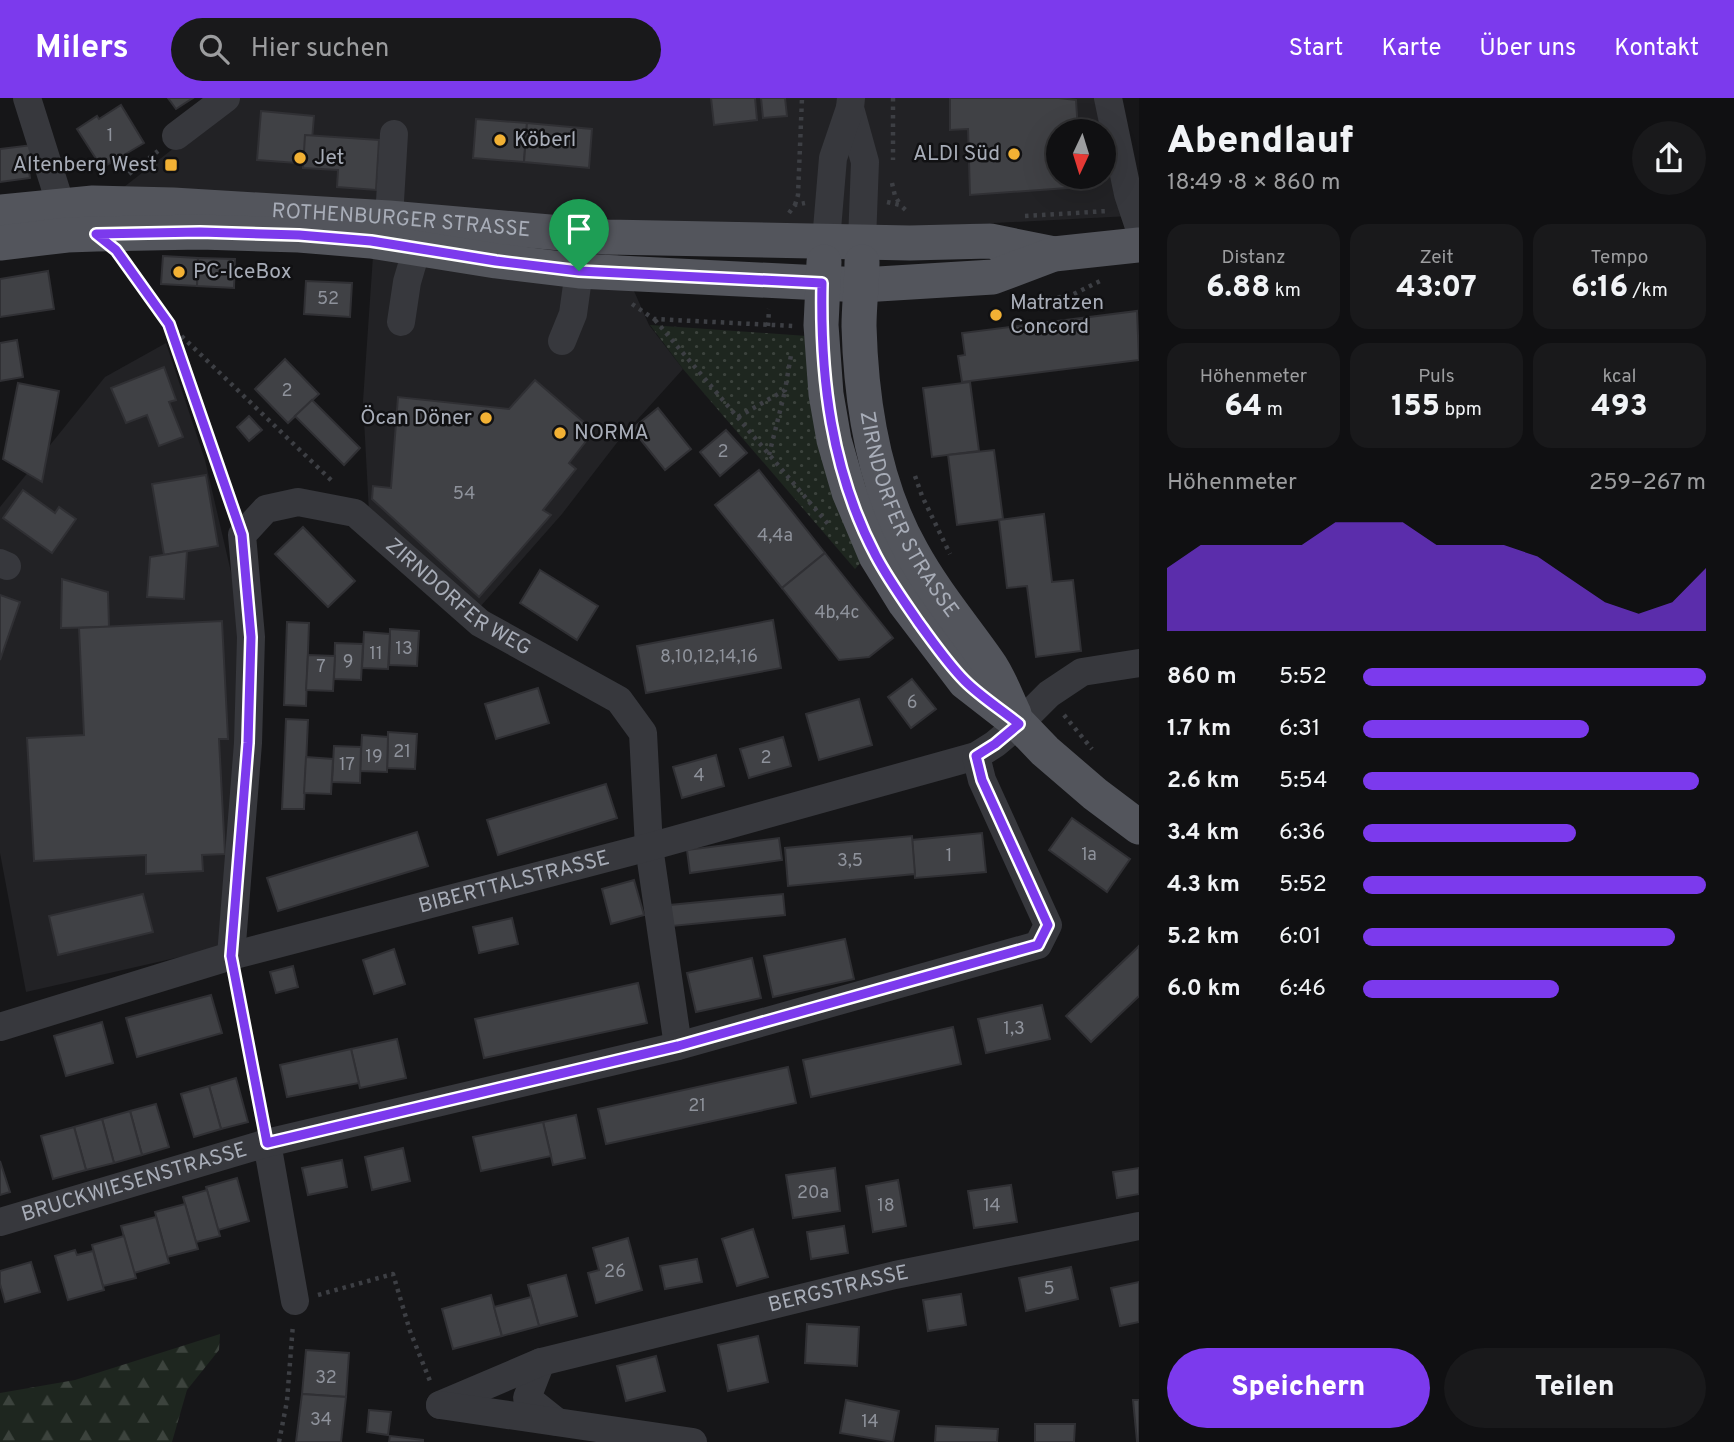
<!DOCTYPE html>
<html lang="de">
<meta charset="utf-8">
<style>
:root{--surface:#101012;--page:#19191b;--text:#f1f3f6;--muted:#9c9d9f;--line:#303032;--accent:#7c3aed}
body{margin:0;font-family:Overpass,sans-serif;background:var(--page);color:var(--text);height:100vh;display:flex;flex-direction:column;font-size:26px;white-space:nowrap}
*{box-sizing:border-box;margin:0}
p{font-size:23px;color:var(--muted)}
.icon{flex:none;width:38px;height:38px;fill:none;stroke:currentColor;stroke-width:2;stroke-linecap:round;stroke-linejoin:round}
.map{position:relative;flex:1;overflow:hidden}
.panel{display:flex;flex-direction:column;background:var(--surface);width:595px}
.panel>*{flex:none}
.needle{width:46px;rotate:184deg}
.controls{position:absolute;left:1046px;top:21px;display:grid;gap:14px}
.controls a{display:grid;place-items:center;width:70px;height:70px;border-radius:50%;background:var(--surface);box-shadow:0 7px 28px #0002,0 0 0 2px var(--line);font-size:35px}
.pin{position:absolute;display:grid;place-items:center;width:60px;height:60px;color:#fff;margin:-72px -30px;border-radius:50% 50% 50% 0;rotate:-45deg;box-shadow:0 0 7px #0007}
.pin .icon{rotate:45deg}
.round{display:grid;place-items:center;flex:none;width:74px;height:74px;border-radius:37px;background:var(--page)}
.headline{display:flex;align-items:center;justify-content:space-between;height:119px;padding:0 28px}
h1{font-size:38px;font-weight:800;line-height:52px}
.stats{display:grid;grid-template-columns:repeat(3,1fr);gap:10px;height:119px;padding:7px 28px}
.stats div{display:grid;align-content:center;border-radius:18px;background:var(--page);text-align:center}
.stats b{font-size:30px;font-weight:800}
.stats small{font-size:19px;font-weight:400}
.stats p{font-size:19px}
.chart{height:196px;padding:14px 28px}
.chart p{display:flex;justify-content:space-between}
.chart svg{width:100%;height:126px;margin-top:7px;fill:var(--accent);opacity:.7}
.primary-button{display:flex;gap:14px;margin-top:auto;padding:14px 28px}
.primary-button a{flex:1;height:80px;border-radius:42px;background:var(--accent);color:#fff;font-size:28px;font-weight:800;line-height:80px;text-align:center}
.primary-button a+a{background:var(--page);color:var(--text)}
ul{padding:0 28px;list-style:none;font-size:23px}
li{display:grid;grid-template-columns:112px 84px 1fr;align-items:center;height:52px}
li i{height:18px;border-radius:9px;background:var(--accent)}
header{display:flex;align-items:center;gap:42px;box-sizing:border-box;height:98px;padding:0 35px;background:var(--accent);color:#fff}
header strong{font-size:33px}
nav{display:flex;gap:38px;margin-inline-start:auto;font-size:24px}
.search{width:490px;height:63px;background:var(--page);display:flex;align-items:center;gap:18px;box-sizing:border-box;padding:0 24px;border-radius:38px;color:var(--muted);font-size:26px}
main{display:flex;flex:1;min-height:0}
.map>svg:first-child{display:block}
</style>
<header>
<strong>Milers</strong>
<div class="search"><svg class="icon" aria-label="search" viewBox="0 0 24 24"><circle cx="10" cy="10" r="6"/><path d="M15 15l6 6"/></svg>Hier suchen</div>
<nav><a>Start</a><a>Karte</a><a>Über uns</a><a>Kontakt</a></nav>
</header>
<main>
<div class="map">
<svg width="1139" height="1344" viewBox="0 0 1139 1344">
<defs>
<pattern id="grass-dots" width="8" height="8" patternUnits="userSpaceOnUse" patternTransform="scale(1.75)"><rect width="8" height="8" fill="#1e261f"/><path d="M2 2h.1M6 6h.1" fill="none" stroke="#3c433d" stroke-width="1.8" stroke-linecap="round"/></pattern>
<pattern id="forest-firs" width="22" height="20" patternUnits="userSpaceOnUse" patternTransform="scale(1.75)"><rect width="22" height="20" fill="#1e261f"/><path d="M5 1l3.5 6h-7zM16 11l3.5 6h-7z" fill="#3c433d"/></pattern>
</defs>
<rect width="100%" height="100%" fill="#161618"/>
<g fill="#222225" fill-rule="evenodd">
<path d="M238,0H1102L1130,118L801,135L605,127L649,227L683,271L619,342L562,416L480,509L369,415L363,303L375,129L115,96ZM1059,33H1104V79H1059Z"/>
<path d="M166,245L205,362L240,513L235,738L224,849L26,894L0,755V409L105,279Z"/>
</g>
<path fill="url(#grass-dots)" d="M650,227L807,238L865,460L855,471L683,271Z"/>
<path fill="url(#forest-firs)" d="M220,1236L219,1252L187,1292L172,1344H0V1295L75,1282Z"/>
<g fill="#404145" stroke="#303034" stroke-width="2">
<path d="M168,0H193L176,11Z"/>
<path d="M711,0H755L757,22L714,27Z"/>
<path d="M761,0H785L787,18L763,20Z"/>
<path d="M950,0H1059L1076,2L1078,33H1059V79H1080L1081,89L970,97L968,31L950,32Z"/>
<path d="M121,7L144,45L102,70L77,31L97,18L99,21Z"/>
<path d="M261,13L314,18L310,66L257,62Z"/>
<path d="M476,21L527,25L524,64L473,60Z"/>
<path d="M527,25L592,31L589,70L524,64Z"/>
<path d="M305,37L379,42L376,92L337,89L338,72L303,70Z"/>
<path d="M32,47L35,66L28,67L30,80L0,84V51Z"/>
<path d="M163,158L198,160L197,188L161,186Z"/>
<path d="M198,160L235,161L234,190L197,188Z"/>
<path d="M48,173L54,211L0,219V181Z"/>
<path d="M306,183L352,185L350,219L304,216Z"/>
<path d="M1137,213L1139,262L962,284L958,258L965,257L962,235Z"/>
<path d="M17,242L23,279L0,283V245Z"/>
<path d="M285,261L319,296L288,325L255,291Z"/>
<path d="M164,269L176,302L169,304L183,339L159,348L147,317L126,325L111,290Z"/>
<path d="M535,282L594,333L569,365L576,371L543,412L551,417L479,499L372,401L373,388L391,390L398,299L509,311Z"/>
<path d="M970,284L979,353L932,359L923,290Z"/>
<path d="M18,285L59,293L42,384L3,361Z"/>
<path d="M312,302L360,350L344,367L295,318Z"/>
<path d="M658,310L691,351L665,372L632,331Z"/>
<path d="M249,318L262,332L249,343L237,329Z"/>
<path d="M726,332L747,355L720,378L700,354Z"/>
<path d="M994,352L1003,421L957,427L948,357Z"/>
<path d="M759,372L825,455L782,490L715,407Z"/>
<path d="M206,377L218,448L164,457L152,386Z"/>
<path d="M23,392L55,415L59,409L76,421L52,455L3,420Z"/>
<path d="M1044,416L1052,484L1073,482L1081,553L1036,559L1027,488L1007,490L999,422Z"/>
<path d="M303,429L355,483L328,509L275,456Z"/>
<path d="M187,453L184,501L147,499L150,459Z"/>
<path d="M825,455L893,540L869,559L839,562L782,490Z"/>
<path d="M540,472L598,508L577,542L520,505Z"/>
<path d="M62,481L108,494L109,529L61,530Z"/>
<path d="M0,497L20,504L0,562Z"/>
<path d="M773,522L781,570L646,595L637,548Z"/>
<path d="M222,523L228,641H219L225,756L202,757L203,773L146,776V757L34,763L27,640L84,637L79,530Z"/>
<path d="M287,524L309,525L306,608L284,607Z"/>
<path d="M390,531L419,533L417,568L389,567Z"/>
<path d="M364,534L390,536L388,571L362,570Z"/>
<path d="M335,545L363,546L361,582L334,581Z"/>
<path d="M308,557L335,558L333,593L306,592Z"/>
<path d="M912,581L936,611L911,630L888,599Z"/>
<path d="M538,590L549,625L496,641L485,606Z"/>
<path d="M859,601L872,647L819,662L806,616Z"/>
<path d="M286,621L308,622L304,711H282Z"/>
<path d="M388,634L417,636L415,671L387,670Z"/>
<path d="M362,637L388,639L387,674L360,673Z"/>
<path d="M783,639L791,668L749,680L740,651Z"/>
<path d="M334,648L361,649L360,685L332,684Z"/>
<path d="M716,657L724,688L682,700L673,669Z"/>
<path d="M306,659L333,661L331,696L304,695Z"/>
<path d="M606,686L617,720L498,757L487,722Z"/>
<path d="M1072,720L1130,761L1107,794L1049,752Z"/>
<path d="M417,734L428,768L278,813L267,780Z"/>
<path d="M982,735L986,774L915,780L912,742Z"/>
<path d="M912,738L915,776L788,788L785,750Z"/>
<path d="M779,740L782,762L690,775L687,752Z"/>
<path d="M634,782L644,817L611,826L602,791Z"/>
<path d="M143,796L153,834L58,857L49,818Z"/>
<path d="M783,796L785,817L672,828L670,807Z"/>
<path d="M512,820L518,846L479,855L473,829Z"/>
<path d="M845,841L854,881L773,899L764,858Z"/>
<path d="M1139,848V898L1091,944L1066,918Z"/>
<path d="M394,851L405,886L374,896L363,862Z"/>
<path d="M752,860L761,900L696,914L687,875Z"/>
<path d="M293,868L298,889L276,895L270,874Z"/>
<path d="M638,885L647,925L484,960L475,921Z"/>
<path d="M211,897L222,935L137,959L126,920Z"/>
<path d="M1042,907L1050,941L986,955L978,921Z"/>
<path d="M102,924L113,965L66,978L54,938Z"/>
<path d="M953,929L961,966L811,999L803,962Z"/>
<path d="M397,941L406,980L360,990L351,951Z"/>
<path d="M351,951L359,985L287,999L280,967Z"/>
<path d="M788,969L796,1005L606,1046L598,1011Z"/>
<path d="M236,980L248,1024L221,1031L209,988Z"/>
<path d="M209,988L221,1031L194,1039L181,996Z"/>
<path d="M156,1006L169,1049L142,1057L130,1013Z"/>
<path d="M130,1013L142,1057L114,1065L102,1021Z"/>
<path d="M576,1017L585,1060L553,1067L543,1024Z"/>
<path d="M102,1021L114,1065L86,1072L74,1029Z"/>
<path d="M543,1024L551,1058L481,1073L473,1039Z"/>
<path d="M74,1029L86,1072L53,1081L41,1038Z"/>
<path d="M403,1050L410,1083L372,1092L365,1059Z"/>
<path d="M342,1062L347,1089L308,1097L302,1070Z"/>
<path d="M0,1063L10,1094L0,1097Z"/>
<path d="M835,1070L840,1113L793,1120L786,1077Z"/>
<path d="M1139,1070V1096L1117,1100L1113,1074Z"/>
<path d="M237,1080L249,1123L218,1132L206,1089Z"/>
<path d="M898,1082L906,1128L873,1134L866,1088Z"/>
<path d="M1011,1087L1017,1124L974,1130L968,1093Z"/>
<path d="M207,1092L220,1138L196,1144L183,1099Z"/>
<path d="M185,1106L198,1151L167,1159L155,1114Z"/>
<path d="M156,1119L169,1165L134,1175L121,1128Z"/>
<path d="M844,1128L848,1155L811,1161L807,1134Z"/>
<path d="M753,1131L768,1179L737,1188L722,1141Z"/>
<path d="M124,1138L136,1180L103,1188L92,1147Z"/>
<path d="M628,1140L642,1192L596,1205L588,1175L599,1172L593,1150Z"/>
<path d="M75,1152L77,1157L93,1153L104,1192L68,1202L55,1158Z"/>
<path d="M697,1161L702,1184L665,1191L660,1168Z"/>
<path d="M31,1164L40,1194L5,1204L0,1186V1173Z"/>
<path d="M1071,1169L1078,1201L1026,1213L1019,1180Z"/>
<path d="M566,1177L577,1218L539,1228L528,1187Z"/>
<path d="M1139,1184V1224L1120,1228L1111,1190Z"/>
<path d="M961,1196L966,1227L928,1233L923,1202Z"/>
<path d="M491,1197L502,1238L453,1251L442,1211Z"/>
<path d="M531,1199L539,1228L502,1238L494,1209Z"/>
<path d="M807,1226L859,1229L857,1268L805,1265Z"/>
<path d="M758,1238L768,1284L728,1293L718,1247Z"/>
<path d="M306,1252L349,1255L346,1299L302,1296Z"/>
<path d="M656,1258L665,1293L626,1303L617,1268Z"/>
<path d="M302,1296L346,1299L341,1344H296Z"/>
<path d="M846,1302L899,1313L893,1344L840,1335Z"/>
<path d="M1133,1302H1139V1343H1137Z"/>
<path d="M369,1312L391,1314L388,1337L367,1334Z"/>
<path d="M1035,1326H1075L1074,1344H1035Z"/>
<path d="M936,1328L998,1331L997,1344H935Z"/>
<path d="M390,1338L423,1342V1344H389Z"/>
</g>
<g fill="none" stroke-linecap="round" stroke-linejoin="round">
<g stroke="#3d3f44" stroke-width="4.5" stroke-dasharray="3.5 5" stroke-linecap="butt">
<path d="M893,0V62"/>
<path d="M129,76L158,53"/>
<path d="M892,85L895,98L900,106"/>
<path d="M887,104L900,107L909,115"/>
<path d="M795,107L798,97L802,0"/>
<path d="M789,115L795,107L805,105"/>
<path d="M1025,118L1107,113"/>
<path d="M125,164L169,226L332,383"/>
<path d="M1015,204L1070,198L1100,183"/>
<path d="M632,206L654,221L793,228"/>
<path d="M655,222L828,426"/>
<path d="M768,228L769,211"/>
<path d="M170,229L233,409"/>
<path d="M738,319L785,292L791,257"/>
<path d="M769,357L785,293"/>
<path d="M915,378L922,398L950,456"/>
<path d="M1064,617L1092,651"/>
<path d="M236,883L262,1019"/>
<path d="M318,1197L393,1176L410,1233L430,1283"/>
<path d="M279,1344L287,1303L293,1226"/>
</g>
<g stroke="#37383d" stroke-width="28">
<path d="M27,0L61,108"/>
<path d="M851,0L850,10L865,64L862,143"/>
<path d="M1108,0L1128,96L1139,129"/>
<path d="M176,38L226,0"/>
<path d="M389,120L394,36"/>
<path d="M826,143L833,60L850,10"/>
<path d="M401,224L407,184L417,150"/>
<path d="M562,243L573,216L579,173"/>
<path d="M0,465L7,468"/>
<path id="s1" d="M231,858L248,645L251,539L242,437L266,411L298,404L355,415L480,525L619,602L643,635L649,749L678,948"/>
<path id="s2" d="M0,929L231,858L649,749L976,658L995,646L1019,626L1049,596L1082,574L1139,565"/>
<path d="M267,1045L295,1203"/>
<path id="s3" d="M0,1124L267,1045L678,948L1038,847L1048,827L982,682L976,658"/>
<path d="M541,1264L527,1300L557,1324"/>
<path id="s4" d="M440,1307L541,1264L895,1177L1139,1128"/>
<path d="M440,1307L693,1344"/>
</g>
<g stroke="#53555c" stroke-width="35">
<path id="s5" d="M0,114L93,105L173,107L389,120L607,139L910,145L990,143L1054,156"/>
<path d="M0,145L67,137L96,136L200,134L299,137L371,143L496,163L579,173L862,187L993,179L1054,156L1139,147"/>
<path d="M824,164L821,227L826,296L834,342L849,394L876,458L905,505L965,584L1019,626L1045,653L1095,696L1139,729"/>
<path id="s6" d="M862,164C862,186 859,207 859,228C861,304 874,387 912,454C934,494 962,527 988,564C999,579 1006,599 1014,616"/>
</g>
</g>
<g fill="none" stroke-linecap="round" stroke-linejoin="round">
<defs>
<path id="route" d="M200,134L299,137L371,143L496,163L579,173L822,185C820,279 831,373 876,458C888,481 904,503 919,525C933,544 948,566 965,583C981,599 1002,612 1019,626L995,646L976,658L982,682L1048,827L1038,847L678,948L267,1045L231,858L248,645L251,539L242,437L169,226L116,152L96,136Z"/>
</defs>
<use href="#route" stroke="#fff" stroke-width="14"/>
<use href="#route" stroke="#7c3aed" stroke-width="9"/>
</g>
<g fill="#f2b134" stroke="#111113" stroke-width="2.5">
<circle cx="500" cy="42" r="7"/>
<circle cx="1014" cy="56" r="7"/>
<circle cx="300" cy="60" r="7"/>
<rect x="164" y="60" width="14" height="14" rx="3.5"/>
<circle cx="179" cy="174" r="7"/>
<circle cx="996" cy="217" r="7"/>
<circle cx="486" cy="320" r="7"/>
<circle cx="560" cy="335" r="7"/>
</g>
<g text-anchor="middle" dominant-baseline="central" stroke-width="5" stroke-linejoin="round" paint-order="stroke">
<g font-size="18" fill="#8e929b">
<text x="110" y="38">1</text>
<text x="328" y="201">52</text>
<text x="287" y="293">2</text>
<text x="723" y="354">2</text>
<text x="464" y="396">54</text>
<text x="775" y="438">4,4a</text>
<text x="837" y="515">4b,4c</text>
<text x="404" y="551">13</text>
<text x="376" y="556">11</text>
<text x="709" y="559">8,10,12,14,16</text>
<text x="348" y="564">9</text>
<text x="321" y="569">7</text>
<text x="912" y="605">6</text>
<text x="402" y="654">21</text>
<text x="374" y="659">19</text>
<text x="766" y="660">2</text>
<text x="347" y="667">17</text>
<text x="699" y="678">4</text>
<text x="1089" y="757">1a</text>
<text x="949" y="758">1</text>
<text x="850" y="763">3,5</text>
<text x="1014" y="931">1,3</text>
<text x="697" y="1008">21</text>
<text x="813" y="1095">20a</text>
<text x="886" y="1108">18</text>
<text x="992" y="1108">14</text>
<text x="615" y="1174">26</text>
<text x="1049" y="1191">5</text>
<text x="326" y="1280">32</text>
<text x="321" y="1322">34</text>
<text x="870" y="1324">14</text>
</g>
<g font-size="21" fill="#a8adb8" stroke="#111113" text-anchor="start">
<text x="514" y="42">Köberl</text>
<text x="1000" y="56" text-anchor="end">ALDI Süd</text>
<text x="314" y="60">Jet</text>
<text x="157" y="67" text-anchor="end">Altenberg West</text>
<text x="193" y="174">PC-IceBox</text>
<text x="1010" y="205">Matratzen<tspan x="1010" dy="24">Concord</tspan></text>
<text x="472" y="320" text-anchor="end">Öcan Döner</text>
<text x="574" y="335">NORMA</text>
</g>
<g font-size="21" fill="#a8adb8" stroke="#111113">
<text stroke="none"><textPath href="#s5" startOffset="402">ROTHENBURGER STRASSE</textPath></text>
<text stroke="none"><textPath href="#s6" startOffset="262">ZIRNDORFER STRASSE</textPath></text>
<text stroke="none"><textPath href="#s1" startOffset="682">ZIRNDORFER WEG</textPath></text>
<text stroke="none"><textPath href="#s2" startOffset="534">BIBERTTALSTRASSE</textPath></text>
<text stroke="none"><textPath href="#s3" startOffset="140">BRUCKWIESENSTRASSE</textPath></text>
<text stroke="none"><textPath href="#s4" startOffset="416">BERGSTRASSE</textPath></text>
</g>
</g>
</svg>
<div class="controls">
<a><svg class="needle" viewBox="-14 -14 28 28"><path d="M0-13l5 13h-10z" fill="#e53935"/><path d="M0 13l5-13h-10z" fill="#9c9d9f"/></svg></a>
</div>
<div class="pin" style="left:579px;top:173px;background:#1e9e55"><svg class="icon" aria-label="arrive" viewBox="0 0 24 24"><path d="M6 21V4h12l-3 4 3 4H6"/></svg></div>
</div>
<section class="panel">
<div class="headline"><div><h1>Abendlauf</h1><p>18:49 · 8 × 860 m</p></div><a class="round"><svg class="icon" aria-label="share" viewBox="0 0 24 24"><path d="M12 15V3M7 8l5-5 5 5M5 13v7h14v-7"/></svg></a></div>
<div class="stats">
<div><p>Distanz</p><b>6.88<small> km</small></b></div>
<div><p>Zeit</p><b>43:07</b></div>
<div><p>Tempo</p><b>6:16<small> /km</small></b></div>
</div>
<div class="stats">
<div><p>Höhenmeter</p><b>64<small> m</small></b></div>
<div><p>Puls</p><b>155<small> bpm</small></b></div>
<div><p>kcal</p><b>493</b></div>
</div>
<div class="chart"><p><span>Höhenmeter</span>259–267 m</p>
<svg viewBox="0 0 160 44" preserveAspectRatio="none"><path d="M0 44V22L10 14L20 14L30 14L40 14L50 6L60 6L70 6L80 14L90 14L100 14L110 18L120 26L130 34L140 38L150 34L160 22V44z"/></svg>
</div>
<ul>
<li><b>860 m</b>5:52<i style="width:100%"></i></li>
<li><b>1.7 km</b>6:31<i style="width:66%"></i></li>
<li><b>2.6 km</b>5:54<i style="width:98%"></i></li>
<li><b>3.4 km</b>6:36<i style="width:62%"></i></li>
<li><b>4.3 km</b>5:52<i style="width:100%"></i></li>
<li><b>5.2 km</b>6:01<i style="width:91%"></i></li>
<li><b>6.0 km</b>6:46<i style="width:57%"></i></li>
</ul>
<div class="primary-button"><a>Speichern</a><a>Teilen</a></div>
</section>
</main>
